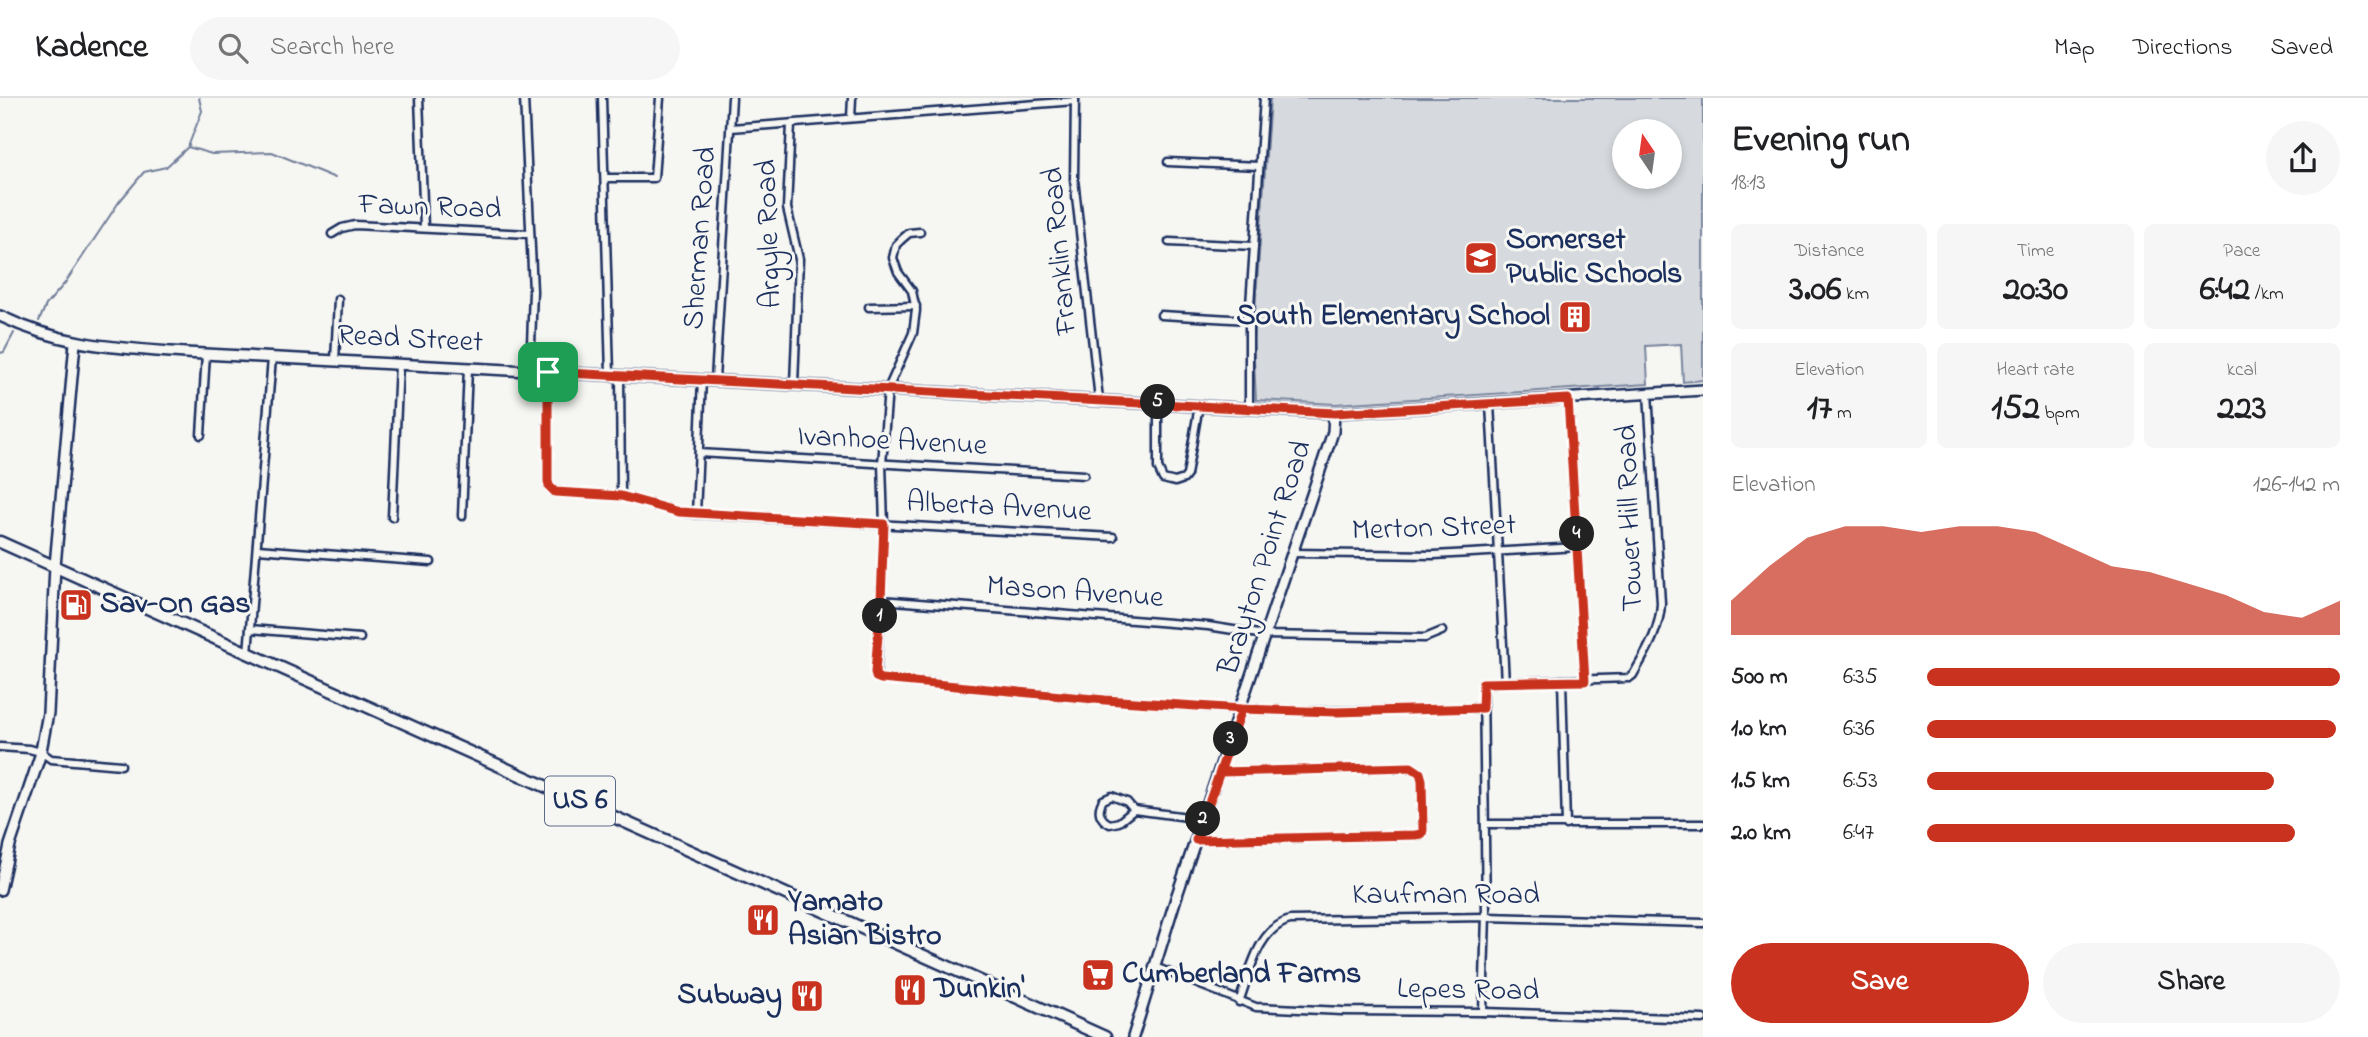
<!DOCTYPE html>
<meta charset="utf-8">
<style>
:root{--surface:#fff;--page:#f6f6f6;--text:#202124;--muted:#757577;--line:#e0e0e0;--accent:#c8321e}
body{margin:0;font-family:"Indie Flower",sans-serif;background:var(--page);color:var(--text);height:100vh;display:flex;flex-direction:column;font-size:26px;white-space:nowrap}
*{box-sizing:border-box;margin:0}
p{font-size:23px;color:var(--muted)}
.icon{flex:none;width:38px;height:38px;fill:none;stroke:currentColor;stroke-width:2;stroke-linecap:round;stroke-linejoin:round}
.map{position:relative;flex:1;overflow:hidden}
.sheet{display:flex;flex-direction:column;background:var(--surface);width:665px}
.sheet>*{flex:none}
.needle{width:46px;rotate:347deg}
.tools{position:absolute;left:1612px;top:21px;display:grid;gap:14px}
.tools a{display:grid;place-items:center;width:70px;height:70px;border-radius:50%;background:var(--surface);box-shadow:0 4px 10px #0003;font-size:35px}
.pin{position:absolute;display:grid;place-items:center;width:60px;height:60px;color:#fff;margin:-30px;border-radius:14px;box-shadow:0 4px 10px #0006}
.km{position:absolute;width:35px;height:35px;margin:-18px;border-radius:50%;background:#222;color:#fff;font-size:19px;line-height:35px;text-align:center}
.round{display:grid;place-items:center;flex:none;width:74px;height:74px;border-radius:37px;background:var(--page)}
.headline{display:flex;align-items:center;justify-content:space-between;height:119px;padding:0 28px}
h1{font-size:38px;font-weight:800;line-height:52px}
.stats{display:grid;grid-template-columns:repeat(3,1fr);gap:10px;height:119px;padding:7px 28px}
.stats div{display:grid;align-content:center;border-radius:10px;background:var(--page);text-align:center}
.stats b{font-size:35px;font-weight:800}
.stats small{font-size:19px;font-weight:400}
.stats p{font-size:19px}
.chart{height:196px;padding:14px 28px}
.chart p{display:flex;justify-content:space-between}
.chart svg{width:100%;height:126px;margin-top:7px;fill:var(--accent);opacity:.7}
.cta{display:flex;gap:14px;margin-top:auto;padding:14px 28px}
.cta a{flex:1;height:80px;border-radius:42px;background:var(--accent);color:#fff;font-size:28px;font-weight:800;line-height:80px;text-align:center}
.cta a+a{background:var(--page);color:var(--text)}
ul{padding:0 28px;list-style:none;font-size:23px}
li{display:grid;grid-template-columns:112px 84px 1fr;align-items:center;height:52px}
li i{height:18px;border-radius:9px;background:var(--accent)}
header{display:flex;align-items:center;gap:42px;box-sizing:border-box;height:98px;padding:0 35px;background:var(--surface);border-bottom:2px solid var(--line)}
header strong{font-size:33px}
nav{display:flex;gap:38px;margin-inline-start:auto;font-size:24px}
.search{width:490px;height:63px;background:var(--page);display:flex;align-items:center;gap:18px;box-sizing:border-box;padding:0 24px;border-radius:38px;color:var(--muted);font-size:26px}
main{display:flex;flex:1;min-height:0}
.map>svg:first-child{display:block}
</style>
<header>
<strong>Kadence</strong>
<div class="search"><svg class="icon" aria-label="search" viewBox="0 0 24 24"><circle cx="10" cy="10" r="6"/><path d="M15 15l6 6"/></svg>Search here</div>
<nav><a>Map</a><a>Directions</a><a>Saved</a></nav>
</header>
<main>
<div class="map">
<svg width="1703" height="939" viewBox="0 0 1703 939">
<rect width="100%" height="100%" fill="#f6f6f2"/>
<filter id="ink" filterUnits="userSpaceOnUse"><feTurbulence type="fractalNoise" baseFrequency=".0143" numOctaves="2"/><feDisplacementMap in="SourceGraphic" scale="14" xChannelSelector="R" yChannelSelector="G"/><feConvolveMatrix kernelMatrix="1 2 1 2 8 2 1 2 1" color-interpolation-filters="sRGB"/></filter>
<g filter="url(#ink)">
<path fill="#d6d9dd" stroke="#78849e" stroke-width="2" fill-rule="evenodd" d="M1270,0H1703V282L1683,284L1681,246L1646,248L1648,286L1335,306L1256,302L1253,242ZM1624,33H1670V79H1624Z"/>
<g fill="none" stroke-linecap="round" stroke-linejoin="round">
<g stroke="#717e99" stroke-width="2">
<path d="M188,49L212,56L272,54L335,80"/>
<path d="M39,223L46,207L65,185L119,104L144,74L166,69L188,49L202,13L199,0"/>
<path d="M0,255L4,254L14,235"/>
</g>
<defs>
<g id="street">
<path d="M419,0L424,129"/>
<path d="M524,0L533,193L530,273"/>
<path d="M602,0L610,276"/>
<path d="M1075,0L1074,81L1099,301"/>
<path d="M851,20L852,0"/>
<path d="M791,26L787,110L799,161L794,286"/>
<path d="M731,30L1075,3"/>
<path d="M1168,64L1259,68"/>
<path d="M606,80H654L660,0"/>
<path d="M920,134L909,135L902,141L896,147L893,160L898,174L912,193L916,212L913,235L888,291L882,366L884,426L881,502L876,579L881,581C1001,592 1121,605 1242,611C1322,615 1402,612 1482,610"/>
<path d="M332,136L342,130L355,127L529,136"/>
<path d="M1169,144L1254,148"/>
<path d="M869,209L916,208"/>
<path d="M1161,217L1249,222"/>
<path d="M335,263L338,201"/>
<path d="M548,274V383L549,388L555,394L621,398L679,414L696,416L1113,439"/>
<path d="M620,277L621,398"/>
<path d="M715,282L732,0"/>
<path d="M1568,301L1585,583"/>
<path d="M1158,304V370L1163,381L1175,384L1184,381L1187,377L1199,307"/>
<path d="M1490,306L1505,584"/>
<path d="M1249,309V222L1264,0"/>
<path d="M201,337L206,256"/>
<path d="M699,355L1084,377"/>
<path d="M696,416L702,281"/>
<path d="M462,418L468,270"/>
<path d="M392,419L399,266"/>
<path d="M257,451L431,464"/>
<path d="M1292,455L1434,457L1578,449"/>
<path d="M881,502L1208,528L1265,537L1425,540L1442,533"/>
<path d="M250,531L360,540"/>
<path d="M248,555L272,260"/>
<path d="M1562,582L1566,727"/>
<path d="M0,649L29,651L41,654L51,661L121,667"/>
<path d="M1112,698L1127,704L1134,712L1119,724L1110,726C1099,721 1097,712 1103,702Z"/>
<path d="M1134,712L1203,721"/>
<path d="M1485,726H1703"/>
<path d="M1196,742L1415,737L1421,736L1423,732L1422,682L1420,675L1411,669L1220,674"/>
<path d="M1155,869L1256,909L1342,913L1483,914L1703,921"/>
<path d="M1239,904C1250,875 1257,831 1290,822L1486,819L1703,825"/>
<path d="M1483,914L1486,817L1483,585L1629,580L1633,577C1646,554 1660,532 1661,505L1648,295"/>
</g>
<g id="secondary">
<path d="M0,218C62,248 117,250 185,255L1334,315L1703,292"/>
<path d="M0,792L10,747L40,658L48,615L55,468L75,245"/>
<path d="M1133,939L1176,800L1333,334L1334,315"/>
</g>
<path id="primary" d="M0,444L1105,939"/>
</defs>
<use href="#street" stroke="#1b2f5e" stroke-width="11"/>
<use href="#secondary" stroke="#1b2f5e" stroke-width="14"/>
<use href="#primary" stroke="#1b2f5e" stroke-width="15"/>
<use href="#street" stroke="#f6f6f2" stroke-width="6"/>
<use href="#secondary" stroke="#f6f6f2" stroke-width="9"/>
<use href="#primary" stroke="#f6f6f2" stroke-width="10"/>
</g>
</g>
<g fill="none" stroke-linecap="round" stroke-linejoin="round" filter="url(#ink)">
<defs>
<path id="route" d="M548,274V383L549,388L555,394L621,398L679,414L884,426L881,502L875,574L876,579L881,581L1105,602L1242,611L1196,742L1415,737L1422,736L1423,732L1422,682L1420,675L1411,669L1220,674L1242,611L1336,614L1482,610L1483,585L1585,583L1568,301L1335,315L548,274"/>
</defs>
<use href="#route" stroke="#fff" stroke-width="14"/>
<use href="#route" stroke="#c8321e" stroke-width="9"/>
</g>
<defs>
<symbol id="school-square" viewBox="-11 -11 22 22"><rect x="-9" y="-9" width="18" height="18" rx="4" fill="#c8321e" stroke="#f6f6f2"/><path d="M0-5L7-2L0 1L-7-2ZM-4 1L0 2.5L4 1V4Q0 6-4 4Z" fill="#fff"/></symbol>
<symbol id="building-square" viewBox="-11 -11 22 22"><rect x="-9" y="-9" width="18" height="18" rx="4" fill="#c8321e" stroke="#f6f6f2"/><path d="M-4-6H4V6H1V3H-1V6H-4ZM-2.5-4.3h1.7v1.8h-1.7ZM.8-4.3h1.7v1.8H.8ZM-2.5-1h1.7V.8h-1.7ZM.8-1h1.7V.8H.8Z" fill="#fff"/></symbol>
<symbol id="fuel-square" viewBox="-11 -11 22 22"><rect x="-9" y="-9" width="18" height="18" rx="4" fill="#c8321e" stroke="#f6f6f2"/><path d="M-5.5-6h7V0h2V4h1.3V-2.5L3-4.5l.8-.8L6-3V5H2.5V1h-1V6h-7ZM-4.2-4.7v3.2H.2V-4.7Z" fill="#fff"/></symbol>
<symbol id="restaurant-square" viewBox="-11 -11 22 22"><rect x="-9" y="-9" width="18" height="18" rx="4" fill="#c8321e" stroke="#f6f6f2"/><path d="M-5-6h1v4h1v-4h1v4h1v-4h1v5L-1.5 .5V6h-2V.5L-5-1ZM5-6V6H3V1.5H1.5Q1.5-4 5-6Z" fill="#fff"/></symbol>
<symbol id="supermarket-square" viewBox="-11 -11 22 22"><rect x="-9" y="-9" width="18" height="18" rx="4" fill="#c8321e" stroke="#f6f6f2"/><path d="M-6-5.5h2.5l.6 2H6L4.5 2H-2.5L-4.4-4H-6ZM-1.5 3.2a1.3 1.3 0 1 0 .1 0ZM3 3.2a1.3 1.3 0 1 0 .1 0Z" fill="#fff"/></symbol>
</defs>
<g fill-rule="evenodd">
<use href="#school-square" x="1462" y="141" width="38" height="38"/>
<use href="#building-square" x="1556" y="200" width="38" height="38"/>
<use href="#fuel-square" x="57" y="488" width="38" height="38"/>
<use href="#restaurant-square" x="744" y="803" width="38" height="38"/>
<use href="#supermarket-square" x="1079" y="858" width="38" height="38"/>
<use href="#restaurant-square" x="891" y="873" width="38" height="38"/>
<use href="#restaurant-square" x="788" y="879" width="38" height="38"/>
</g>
<g text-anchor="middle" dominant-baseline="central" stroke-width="6" stroke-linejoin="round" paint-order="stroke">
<rect fill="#f6f6f2" stroke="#5d6b8a" stroke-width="2" x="545" y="678.5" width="70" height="49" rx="5"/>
<g font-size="28" font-weight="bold" fill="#1b2f5e">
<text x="580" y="703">US 6</text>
</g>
<g font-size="30" fill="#1b2f5e" stroke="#f6f6f2">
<text transform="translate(430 110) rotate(2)">Fawn Road</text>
<text transform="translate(770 136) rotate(-92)">Argyle Road</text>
<text transform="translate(701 140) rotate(-86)">Sherman Road</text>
<text transform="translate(1061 153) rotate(-95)">Franklin Road</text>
<text transform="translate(410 242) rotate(3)">Read Street</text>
<text transform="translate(892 344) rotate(3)">Ivanhoe Avenue</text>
<text transform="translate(999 410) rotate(3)">Alberta Avenue</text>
<text transform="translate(1631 420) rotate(-92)">Tower Hill Road</text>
<text transform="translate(1434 431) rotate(-2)">Merton Street</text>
<text transform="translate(1266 460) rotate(-72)">Brayton Point Road</text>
<text transform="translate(1075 495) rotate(4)">Mason Avenue</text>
<text x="1446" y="798">Kaufman Road</text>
<text transform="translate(1468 893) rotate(1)">Lepes Road</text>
</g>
<g font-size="30" font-weight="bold" fill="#1b2f5e" stroke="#f6f6f2" text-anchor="start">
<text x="1506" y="143">Somerset<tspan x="1506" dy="34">Public Schools</tspan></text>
<text x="1550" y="219" text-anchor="end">South Elementary School</text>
<text x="100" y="507">Sav-On Gas</text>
<text x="788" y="805">Yamato<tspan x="788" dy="34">Asian Bistro</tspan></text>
<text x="1122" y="877">Cumberland Farms</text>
<text x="934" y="892">Dunkin'</text>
<text x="782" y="898" text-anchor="end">Subway</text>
</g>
</g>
</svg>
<div class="tools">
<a><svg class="needle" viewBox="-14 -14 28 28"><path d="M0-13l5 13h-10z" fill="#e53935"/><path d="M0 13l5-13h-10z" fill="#757577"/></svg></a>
</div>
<div class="pin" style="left:548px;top:274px;background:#1e9e55"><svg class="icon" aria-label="arrive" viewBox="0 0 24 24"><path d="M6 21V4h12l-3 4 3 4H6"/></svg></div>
<b class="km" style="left:880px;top:518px">1</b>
<b class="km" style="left:1203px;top:721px">2</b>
<b class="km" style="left:1231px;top:641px">3</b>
<b class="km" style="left:1577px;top:436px">4</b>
<b class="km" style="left:1158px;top:304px">5</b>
</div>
<section class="sheet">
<div class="headline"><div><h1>Evening run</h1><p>18:13</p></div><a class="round"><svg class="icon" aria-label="share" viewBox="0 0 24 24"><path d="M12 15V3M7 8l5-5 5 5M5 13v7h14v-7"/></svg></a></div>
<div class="stats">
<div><p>Distance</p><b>3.06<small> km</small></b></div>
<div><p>Time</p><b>20:30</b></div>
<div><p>Pace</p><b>6:42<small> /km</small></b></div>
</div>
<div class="stats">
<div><p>Elevation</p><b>17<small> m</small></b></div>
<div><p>Heart rate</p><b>152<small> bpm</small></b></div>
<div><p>kcal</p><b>223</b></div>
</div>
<div class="chart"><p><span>Elevation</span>126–142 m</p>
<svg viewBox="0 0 160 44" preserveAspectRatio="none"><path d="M0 44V32L10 20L20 10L30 6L40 6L50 8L60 6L70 6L80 8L90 14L100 20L110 22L120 26L130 30L140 36L150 38L160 32V44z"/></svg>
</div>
<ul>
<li><b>500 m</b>6:35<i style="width:100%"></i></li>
<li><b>1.0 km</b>6:36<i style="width:99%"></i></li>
<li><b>1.5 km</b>6:53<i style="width:84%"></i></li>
<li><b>2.0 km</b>6:47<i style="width:89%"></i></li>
</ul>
<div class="cta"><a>Save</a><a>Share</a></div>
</section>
</main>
